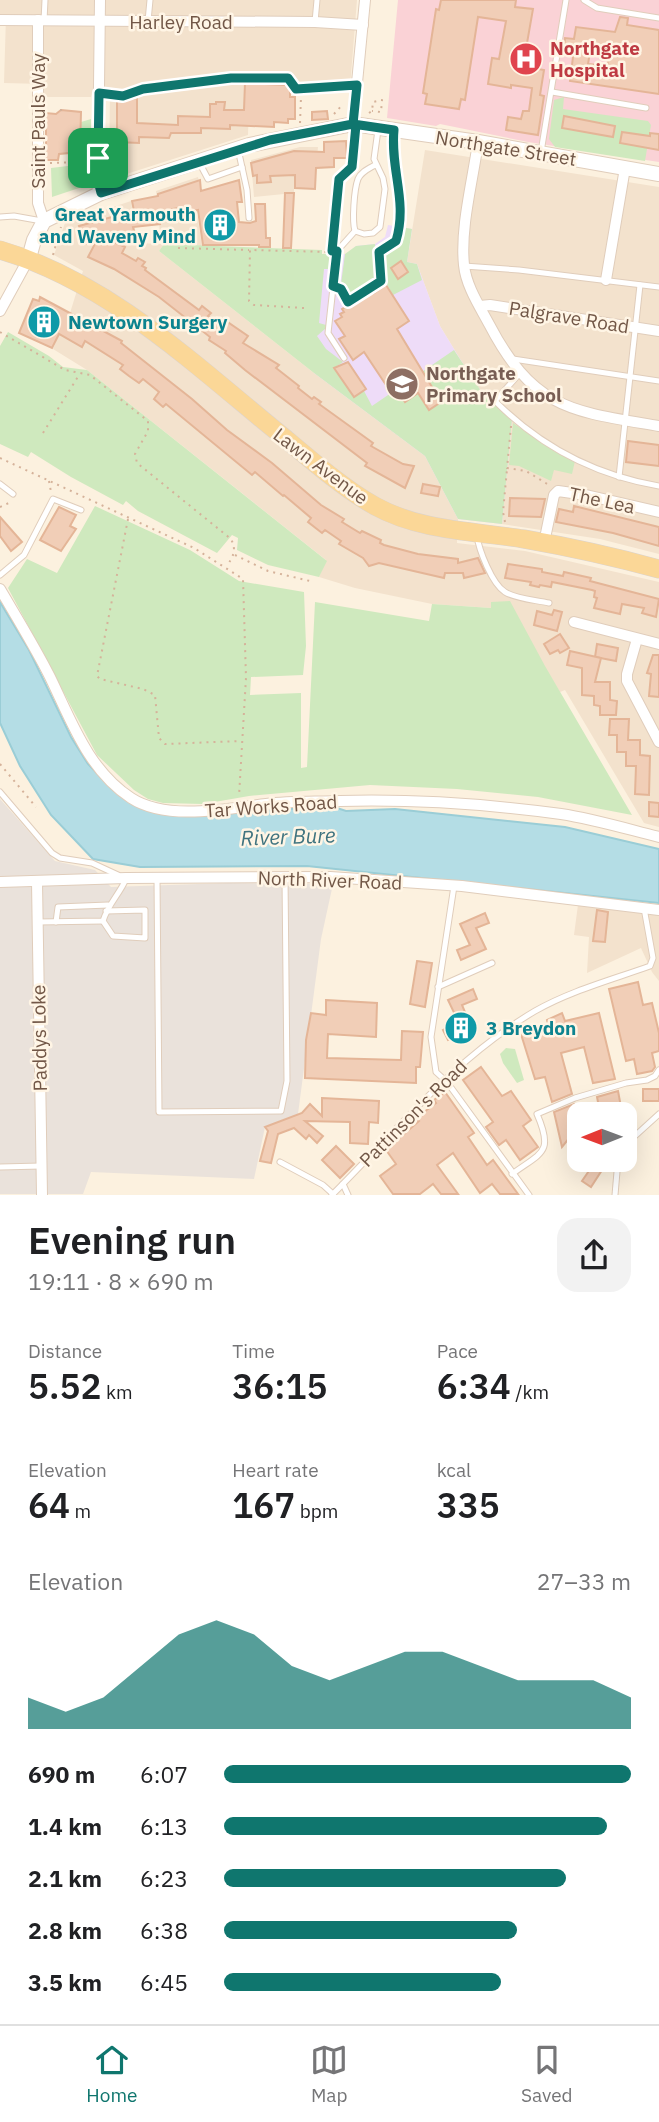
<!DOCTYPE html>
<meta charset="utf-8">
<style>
:root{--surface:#fff;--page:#f2f2f2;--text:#202124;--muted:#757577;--line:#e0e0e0;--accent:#0f766e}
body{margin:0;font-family:"IBM Plex Sans",sans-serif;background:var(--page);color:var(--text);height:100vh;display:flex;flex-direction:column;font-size:26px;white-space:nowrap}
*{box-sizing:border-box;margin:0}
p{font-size:23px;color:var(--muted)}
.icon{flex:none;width:38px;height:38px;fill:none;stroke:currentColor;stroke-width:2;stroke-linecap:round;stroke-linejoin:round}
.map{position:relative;height:1195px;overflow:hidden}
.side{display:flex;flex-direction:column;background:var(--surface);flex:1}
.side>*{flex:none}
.needle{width:46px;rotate:269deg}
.buttons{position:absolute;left:567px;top:1102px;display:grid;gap:14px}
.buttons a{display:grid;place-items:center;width:70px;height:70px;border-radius:14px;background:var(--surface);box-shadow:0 7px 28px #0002;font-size:35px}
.pin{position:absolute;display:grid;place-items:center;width:60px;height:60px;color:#fff;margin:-30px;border-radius:14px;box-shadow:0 4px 10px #0006}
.round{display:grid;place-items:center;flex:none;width:74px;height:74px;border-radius:21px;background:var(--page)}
.headline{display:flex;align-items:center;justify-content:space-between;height:119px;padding:0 28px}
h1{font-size:38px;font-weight:600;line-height:52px}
.figures{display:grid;grid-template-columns:repeat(3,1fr);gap:10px;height:119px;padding:7px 28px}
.figures div{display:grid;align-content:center}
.figures b{font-size:35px;font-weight:600}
.figures small{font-size:19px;font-weight:400}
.figures p{font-size:19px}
.chart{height:196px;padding:14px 28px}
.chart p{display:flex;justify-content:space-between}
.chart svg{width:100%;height:126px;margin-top:7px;fill:var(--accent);opacity:.7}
ul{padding:0 28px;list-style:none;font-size:23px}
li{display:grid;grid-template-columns:112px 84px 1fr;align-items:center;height:52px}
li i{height:18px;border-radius:9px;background:var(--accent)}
.tab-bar{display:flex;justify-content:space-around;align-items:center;height:98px;border-top:2px solid var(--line);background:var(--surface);font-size:19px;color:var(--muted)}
.tab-bar a{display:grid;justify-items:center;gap:4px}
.tab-bar .active{color:var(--accent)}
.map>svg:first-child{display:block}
</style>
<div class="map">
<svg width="659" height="1195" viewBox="0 0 659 1195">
<rect width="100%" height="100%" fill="#fcf1df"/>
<g fill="#f3e2cd">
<path d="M0,0H357L350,87L297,86L290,76H245L244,97L249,98L248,135L114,178L109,173L110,93H92L91,97H42V84L4,83L6,16L0,15Z"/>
<path d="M300,147H318L315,175L294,176V193L254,197L251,160Z"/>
<path d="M425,150L659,187V554L600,539L502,524L512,420L483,394L468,372L440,326L417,264L407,262Z"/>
<path d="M198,177L203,205L196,207L202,246L164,244L159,251L314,373L425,456L458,519L457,543L525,551L659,582V827L644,823L565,690L560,692L504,602H492V608L432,604L355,588L319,577L326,560L87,370L53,349L68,312L70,313L83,271L54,255L65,223L131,201L137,243L161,244L156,191Z"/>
<path d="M578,905L659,914V981L652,972L641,948L587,973L589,937L574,935Z"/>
</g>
<path fill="#eae2db" d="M0,799L55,861L95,870L111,887L228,883L333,884L321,939L298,1114L265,1127L254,1179L91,1172L83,1194H0Z"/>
<path fill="#eedcf8" d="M388,225L412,229L407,262L417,264L440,326L468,372L483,394L512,419L502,524L458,519L425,456L314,373L321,254H347L356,246L375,244L385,237Z"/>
<path fill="#fad2d6" d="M398,0H659V162L528,142L440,124L436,126L387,118Z"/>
<g fill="#cfe9be">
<path d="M564,97L563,109L648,121L651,125L645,161L555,147L549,139L554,100Z"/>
<path d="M91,119V149L82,148L81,122Z"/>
<path d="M82,152H90L88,185L52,197L51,168L76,165L81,159Z"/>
<path d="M401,227L412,229L407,262L417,264L422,280L393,295L381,274V252L397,243Z"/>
<path d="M164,244L322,250V254L333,253L332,269H324L319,323L326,325V328L317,336L326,349L343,362L334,368L354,397L364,391L372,406L454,350L483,394L512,419L502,524L458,519L425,456L314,373L159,251Z"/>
<path d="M375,244L378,280L355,297L347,296L341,284L345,254L356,246Z"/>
<path d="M8,332L49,356L63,367L87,370L327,561L319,577L268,565L237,550L238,538L232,535L217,553L138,511L126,501L123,505L71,477L31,452L28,457L0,444V346Z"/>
<path d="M513,423L554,451L575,461L572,474L554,470L551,481L519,466L509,465Z"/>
<path d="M95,506L190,550L239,581L304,592L306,646L303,675L251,677L250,695L301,693V768L307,767L315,602L429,621L432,604L491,608V602L510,601L545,666L632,815L538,797L457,789L370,785L249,796L203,804L163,803L148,799L134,790L97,755L8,588L27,559L57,573Z"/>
<path d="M506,1048L515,1049L524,1080L517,1083L503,1063L500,1054Z"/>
</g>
<path fill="#b4dde5" stroke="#9acdd6" stroke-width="2" d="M0,602L29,650L71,737L88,764L113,790L194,816L331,806L346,811L395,809L565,827L659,849V903L307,866L140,867L93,859L51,815L20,766L0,723Z"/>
<g fill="#f1ceb7" stroke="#e4b597" stroke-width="2" fill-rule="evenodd">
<path d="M441,0H516L515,7L533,9L523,66L544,70L540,95L544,96L538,135L506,130L508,117L521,119L523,111H529L532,88L511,85V88L488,84L492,58L499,59L506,21L478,17L465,100L461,99L459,109L425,104L427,94L423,93L436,9L439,10Z"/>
<path d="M620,17L628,18L627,25L659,30V94L570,81L574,49L564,47L565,38L574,39L576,27L615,32ZM591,46L610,49L607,66L588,64Z"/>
<path d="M245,83L286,85L290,89V97H295V119H288V123L274,122V127L230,125V129L201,128V133H171L169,138L139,137V143L117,142V101L137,98V123L178,125V116L210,117V104H216V102H225L224,110H244Z"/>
<path d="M61,110L81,112L80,152L59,154L58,160H46V113L56,114Z"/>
<path d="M327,111L328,119L312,120V112Z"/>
<path d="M564,116L615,126L613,137L562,128Z"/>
<path d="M622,132L650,136V133L659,134V150L620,143Z"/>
<path d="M346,141L347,158H334V167L316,168L315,189L295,188V175L270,176L271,182L257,183V175L253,176L251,163L294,151L324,152V142Z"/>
<path d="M200,180L201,191L239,180L242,202H237L239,222L250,223L256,221L255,204H265L266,238H270V247H259V245H203L198,210L188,212L187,207H183L158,212L160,224L133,227L134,231L110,240L125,247L122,253L136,261L138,258L145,262L142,266L146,268L145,270L199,310L202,306L211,313L208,316L222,327L226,321L248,336L243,343L279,365L276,368L299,386L298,388L312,399L314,397L321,402L319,404L373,443L371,446L403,464L414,466L405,488L365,466L367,463L245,370L225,353L226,351L209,340L210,337L159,297L114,269L88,257L97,240L85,244L79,226L134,211L132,201L158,196V194Z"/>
<path d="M285,193H294L291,248H283Z"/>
<path d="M401,261L408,272L398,279L391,268Z"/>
<path d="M386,285L409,321L397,329L441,402L429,410L418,393L405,402L393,385L388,388L364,352L353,360L339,339L345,336L335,321L342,317L340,314L344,312L342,309L372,290L374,293Z"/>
<path d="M40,297L122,341L121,343L192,399L227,430L272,463L321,505L344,519L342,522L360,533L362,531L381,540L380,543L384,545L418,554L458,559V563L478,558L485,573L464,578L463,573H445L444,578L379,563L369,566L363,558L339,544L341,541L325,530L322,533L308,522L311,518L284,495L283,496L255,472L252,475L166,404L163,407L154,399L159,392L143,379L139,383L129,376L120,369L123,365L85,341L82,347L59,334L52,348L19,333L33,299L39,301Z"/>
<path d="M348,362L366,389L354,397L334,368Z"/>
<path d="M628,441L659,445V466L626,462Z"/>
<path d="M423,484L440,487L438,496L421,493Z"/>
<path d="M510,498L545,499L541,517L509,516Z"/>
<path d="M574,506L659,527V546L613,533L556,522L559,509L573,512Z"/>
<path d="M59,507L76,515L70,526L76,529L61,551L40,540Z"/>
<path d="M0,517L22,542L11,551L0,536Z"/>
<path d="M508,564L542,569V572L563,576L564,572L591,578L590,581L659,599L656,617L642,613L644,608L622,604L620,614L594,608L597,598L594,597L595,591L592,590L552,582L551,587L540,585L539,587L530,585L531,582L505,578Z"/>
<path d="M554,610L562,612L557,631L534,625L537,611L552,615Z"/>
<path d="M560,634L569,648L560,653L558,650L550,654L544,644Z"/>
<path d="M597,644L618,648L616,661L595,657Z"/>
<path d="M570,651L601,658L595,682H610V700L617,701L616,715H600V706L594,705V696L582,695V668L567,665Z"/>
<path d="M653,655H659V697L649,696L651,674L647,673Z"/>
<path d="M610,719H629L628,740H640V755L650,756L649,795L635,794L636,766H626V752H617V735H609Z"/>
<path d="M649,802L659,803V817L649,816Z"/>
<path d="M597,910L608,912L605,942L593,941Z"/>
<path d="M485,913L489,923L476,928L486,949L461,960L457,950L470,945L460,924Z"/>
<path d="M417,961L432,963L425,1007L410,1004Z"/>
<path d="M638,982L643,1005L652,1003L659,1033V1051L652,1053L655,1067L652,1071L637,1074L634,1059L626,1061L609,989Z"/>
<path d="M473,989L477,999L462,1005L472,1029L448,1040L443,1030L459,1023L448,1000Z"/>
<path d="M326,1000L377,1003L376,1037L328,1034L327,1058L401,1060L402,1031L423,1032L420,1067H416V1083L305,1078L306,1040L311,1013L326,1015Z"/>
<path d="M562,1013L565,1021L599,1013L615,1079L593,1083L584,1047L561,1053L572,1094L552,1102L545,1077L535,1079L520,1031L548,1024L547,1020Z"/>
<path d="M481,1067L502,1096L511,1091L531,1120L523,1126L538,1147L520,1160L506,1140L499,1145L486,1127L493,1122L463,1080Z"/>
<rect x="643" y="1089" width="16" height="12"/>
<path d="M618,1091L621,1107L600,1112L597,1097Z"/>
<path d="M445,1092L474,1133L468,1137L487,1165L493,1160L518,1194H500L492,1184L480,1193L453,1153L437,1165L458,1194H441L433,1184L420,1194H393L380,1176L396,1164L386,1150L419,1121L416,1118L436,1103L434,1100Z"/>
<path d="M322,1098L379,1101L378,1123L369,1122L368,1144L350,1143V1122L305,1121L323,1136L317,1143L309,1135L306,1139L294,1128L278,1134L271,1163L260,1161L268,1131L265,1127L302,1113L310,1104L322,1116Z"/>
<path d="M574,1104L579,1126L562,1147L554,1112Z"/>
<path d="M336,1146L354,1164L340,1178L322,1160Z"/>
<path d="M593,1165L602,1170L591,1187L582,1181Z"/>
</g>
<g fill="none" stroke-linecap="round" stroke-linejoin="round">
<defs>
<g id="service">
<path d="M584,0L597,8L659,18"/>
<path d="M44,21L45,0"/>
<path d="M148,21L150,0"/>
<path d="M315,22L317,0"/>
<path d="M552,92L646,108"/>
<path d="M99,93L123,96L143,89L231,78H288L296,89L357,85"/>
<path d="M238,149L247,190L249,218"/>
<path d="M541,152L566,0"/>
<path d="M199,162L208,179L242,167"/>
<path d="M375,165C368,169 361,172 358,179C354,190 352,221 355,231L364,234L373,233L380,227L385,189L383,178L374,159L378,130"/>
<path d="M0,217L14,216L42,221"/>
<path d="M464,266L519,270L659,287"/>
<path d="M344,358L328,333L337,251L355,231"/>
<path d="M513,359L659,381"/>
<path d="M520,373L495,401C541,447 594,475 659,486"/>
<path d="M619,477L640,285"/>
<path d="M0,484L13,494"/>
<path d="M477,536C479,550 492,584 505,592C516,599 536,600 549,603"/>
<path d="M0,575L24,555L53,499L81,510"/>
<path d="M0,792L52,853L60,858L92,863L118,875"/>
<path d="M157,878L159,1112L281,1111L287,1081L285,877"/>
<path d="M454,886L431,1037L436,1072L447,1082L529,1195"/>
<path d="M103,921L113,936L145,938V910L106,911"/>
<path d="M38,922L103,921C108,904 119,895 126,879"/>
<path d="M56,922L58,907L108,905"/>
<path d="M438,987L492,963"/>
<path d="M625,1145L659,1114"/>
<path d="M280,1162L323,1185L333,1194"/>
<path d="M0,1167L41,1166"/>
<path d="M512,1174C542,1152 554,1153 537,1114L575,1098L626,1083L647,1080L655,1076L659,1070"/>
<path d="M343,1184L348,1195"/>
<path d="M332,1195C397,1130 455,1058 535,1011C570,991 611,980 650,966L653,958L644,908"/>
<path d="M615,1195L618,1160"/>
</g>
<g id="minor">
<path d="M100,0L98,172L101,193"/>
<path d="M0,20L315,22L363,25"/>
<path d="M38,20V203L44,221"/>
<path d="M353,124L365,0"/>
<path d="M478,142C473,180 460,227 464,265C466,286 480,307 489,324C534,410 571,411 659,426"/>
<path d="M606,280L625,168"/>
<path d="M480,306L490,305L659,331"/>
<path d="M0,311L29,258"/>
<path d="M544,543L554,495L558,491L586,495L659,512"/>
<path d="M0,589C17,618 35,647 50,677C71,720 88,770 131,798C166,821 226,809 266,804C291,801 315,802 340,801C414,799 487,804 561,814C594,819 627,829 659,837"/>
<path d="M574,622L659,644"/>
<path d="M637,639L627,674V681L659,742"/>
<path d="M0,882L126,878L330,877L462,886L659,910"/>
<path d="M37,882L42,1195"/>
</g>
<path id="tertiary" d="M29,258L34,240L44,221L101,193L249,145L353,124L478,142L659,174"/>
<path id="primary" d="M0,250C110,282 198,368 286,439C312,461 346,490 375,506C420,531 474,531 524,539C570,547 615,557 659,569"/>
</defs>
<use href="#service" stroke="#e0cdbb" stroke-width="7"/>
<use href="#minor" stroke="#e0cdbb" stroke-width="12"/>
<use href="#tertiary" stroke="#e0cdbb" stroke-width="16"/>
<use href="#primary" stroke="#dad3cf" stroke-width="19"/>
<g stroke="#d5b29a" stroke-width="2" stroke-dasharray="2 5" stroke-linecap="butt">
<path d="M61,111V105"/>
<path d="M369,113L372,111L373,102L382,100L381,112L372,111"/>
<path d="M334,114L343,104"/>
<path d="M300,123L301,97"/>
<path d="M50,163L76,162L81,150"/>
<path d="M333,241L339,179L352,167L355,136"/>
<path d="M178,248L249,250"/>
<path d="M53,255L61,227"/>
<path d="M386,285C377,277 380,263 379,252L396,241L402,209L393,142"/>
<path d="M340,288L348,302"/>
<path d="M350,304L348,302L380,282"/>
<path d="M304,308L254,305L249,301L250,250L329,252"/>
<path d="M0,332L65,370L90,375L148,421V431L135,454L137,463L231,539C237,551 233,556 227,566"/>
<path d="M511,426L507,468L526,471L549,485"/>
<path d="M43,433L79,375"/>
<path d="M0,458L194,548L243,579L246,678L239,796"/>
<path d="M49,481L51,492"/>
<path d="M0,507L11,502"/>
<path d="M128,519L97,676L100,679L143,689L155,695L159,738L165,744L241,741"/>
<path d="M505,522L503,512L507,469"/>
<path d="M235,555L268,571L314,582"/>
<path d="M0,764L36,807"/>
</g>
<use href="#service" stroke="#fff" stroke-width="5"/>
<use href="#minor" stroke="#fff" stroke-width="10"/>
<use href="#tertiary" stroke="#fff" stroke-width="14"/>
<use href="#primary" stroke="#fbd797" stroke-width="18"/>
</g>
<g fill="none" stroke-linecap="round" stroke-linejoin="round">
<defs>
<path id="route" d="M98,158V181L101,193L270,140L353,124L394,130C390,170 408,201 396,241L379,252L381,281L348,302L341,289L333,286L337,251H332L339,179L352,167L356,125L353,124L357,85L296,89L288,78H231L143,89L123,96L99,93L98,158"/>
</defs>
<use href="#route" stroke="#fff" stroke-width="14"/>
<use href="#route" stroke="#0f766e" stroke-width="9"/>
</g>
<defs>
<symbol id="hospital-disc" viewBox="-11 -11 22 22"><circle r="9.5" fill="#e0444e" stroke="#fff5e5"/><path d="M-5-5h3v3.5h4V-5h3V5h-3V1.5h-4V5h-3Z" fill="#fff"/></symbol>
<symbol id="building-disc" viewBox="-11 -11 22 22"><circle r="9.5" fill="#0f9aa8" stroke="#fff5e5"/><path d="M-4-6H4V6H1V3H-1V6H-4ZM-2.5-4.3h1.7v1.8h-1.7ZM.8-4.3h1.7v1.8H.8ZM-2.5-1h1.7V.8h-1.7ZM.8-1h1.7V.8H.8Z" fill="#fff"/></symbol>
<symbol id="school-disc" viewBox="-11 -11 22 22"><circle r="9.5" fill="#8d6e63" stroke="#fff5e5"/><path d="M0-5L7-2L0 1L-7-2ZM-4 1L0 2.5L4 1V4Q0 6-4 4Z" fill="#fff"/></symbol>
</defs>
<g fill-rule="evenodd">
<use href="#hospital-disc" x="507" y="40" width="38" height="38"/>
<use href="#building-disc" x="201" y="206" width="38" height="38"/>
<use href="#building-disc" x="25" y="303" width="38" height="38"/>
<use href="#school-disc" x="383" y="365" width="38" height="38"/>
<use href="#building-disc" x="442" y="1009" width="38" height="38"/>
</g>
<g text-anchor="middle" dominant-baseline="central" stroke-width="5" stroke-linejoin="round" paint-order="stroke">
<g font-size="19" fill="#725747" stroke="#fff5e5">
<text x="181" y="22">Harley Road</text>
<text transform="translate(38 121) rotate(-90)">Saint Pauls Way</text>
<text transform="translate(506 148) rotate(9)">Northgate Street</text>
<text transform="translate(569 317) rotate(9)">Palgrave Road</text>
<text transform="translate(321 466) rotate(37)">Lawn Avenue</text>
<text transform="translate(602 500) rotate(12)">The Lea</text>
<text transform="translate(271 806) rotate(-4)">Tar Works Road</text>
<text transform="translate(330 880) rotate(2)">North River Road</text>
<text transform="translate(39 1038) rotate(-91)">Paddys Loke</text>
<text transform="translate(413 1113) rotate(-45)">Pattinson's Road</text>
</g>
<g font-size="19" font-weight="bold" fill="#be3a42" stroke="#fff5e5" text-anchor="start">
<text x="550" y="48">Northgate<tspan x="550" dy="22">Hospital</tspan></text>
</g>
<g font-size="19" font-weight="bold" fill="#0d838f" stroke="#fff5e5" text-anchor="start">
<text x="196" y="214" text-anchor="end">Great Yarmouth<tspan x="196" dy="22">and Waveny Mind</tspan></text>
<text x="68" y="322">Newtown Surgery</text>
<text x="486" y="1028">3 Breydon</text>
</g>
<g font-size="19" font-weight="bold" fill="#785e54" stroke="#fff5e5" text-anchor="start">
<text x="426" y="373">Northgate<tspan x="426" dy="22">Primary School</tspan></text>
</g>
<g font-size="21" font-style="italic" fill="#3f737f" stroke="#fff5e5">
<text transform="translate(288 836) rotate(-2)">River Bure</text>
</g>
</g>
</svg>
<div class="buttons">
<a><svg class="needle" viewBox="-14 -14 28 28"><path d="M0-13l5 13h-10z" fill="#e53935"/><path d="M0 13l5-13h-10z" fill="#757577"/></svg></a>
</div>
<div class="pin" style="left:98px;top:158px;background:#1e9e55"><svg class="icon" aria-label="arrive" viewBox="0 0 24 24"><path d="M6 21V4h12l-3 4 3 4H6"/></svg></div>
</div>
<section class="side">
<div class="headline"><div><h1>Evening run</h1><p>19:11 · 8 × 690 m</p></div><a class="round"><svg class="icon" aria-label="share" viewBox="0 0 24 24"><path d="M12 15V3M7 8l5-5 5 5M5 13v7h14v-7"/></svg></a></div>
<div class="figures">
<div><p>Distance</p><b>5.52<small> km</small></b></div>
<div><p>Time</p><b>36:15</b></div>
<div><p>Pace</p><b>6:34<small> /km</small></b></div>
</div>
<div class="figures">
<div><p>Elevation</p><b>64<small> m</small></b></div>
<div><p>Heart rate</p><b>167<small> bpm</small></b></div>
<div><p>kcal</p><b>335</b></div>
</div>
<div class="chart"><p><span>Elevation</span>27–33 m</p>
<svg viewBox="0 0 160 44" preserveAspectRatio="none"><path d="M0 44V33L10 38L20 33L30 22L40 11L50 6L60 11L70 22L80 27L90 22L100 17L110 17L120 22L130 27L140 27L150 27L160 33V44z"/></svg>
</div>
<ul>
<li><b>690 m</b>6:07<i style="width:100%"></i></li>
<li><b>1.4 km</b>6:13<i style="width:94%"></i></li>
<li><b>2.1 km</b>6:23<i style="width:84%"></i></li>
<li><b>2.8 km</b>6:38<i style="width:72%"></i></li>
<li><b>3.5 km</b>6:45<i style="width:68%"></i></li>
</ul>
</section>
<nav class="tab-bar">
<a class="active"><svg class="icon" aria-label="home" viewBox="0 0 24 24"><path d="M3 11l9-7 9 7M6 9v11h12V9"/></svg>Home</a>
<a><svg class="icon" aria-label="map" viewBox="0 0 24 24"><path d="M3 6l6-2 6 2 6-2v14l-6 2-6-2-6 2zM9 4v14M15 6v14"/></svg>Map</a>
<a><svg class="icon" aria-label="saved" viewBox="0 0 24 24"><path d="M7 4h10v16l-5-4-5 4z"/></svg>Saved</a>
</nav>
